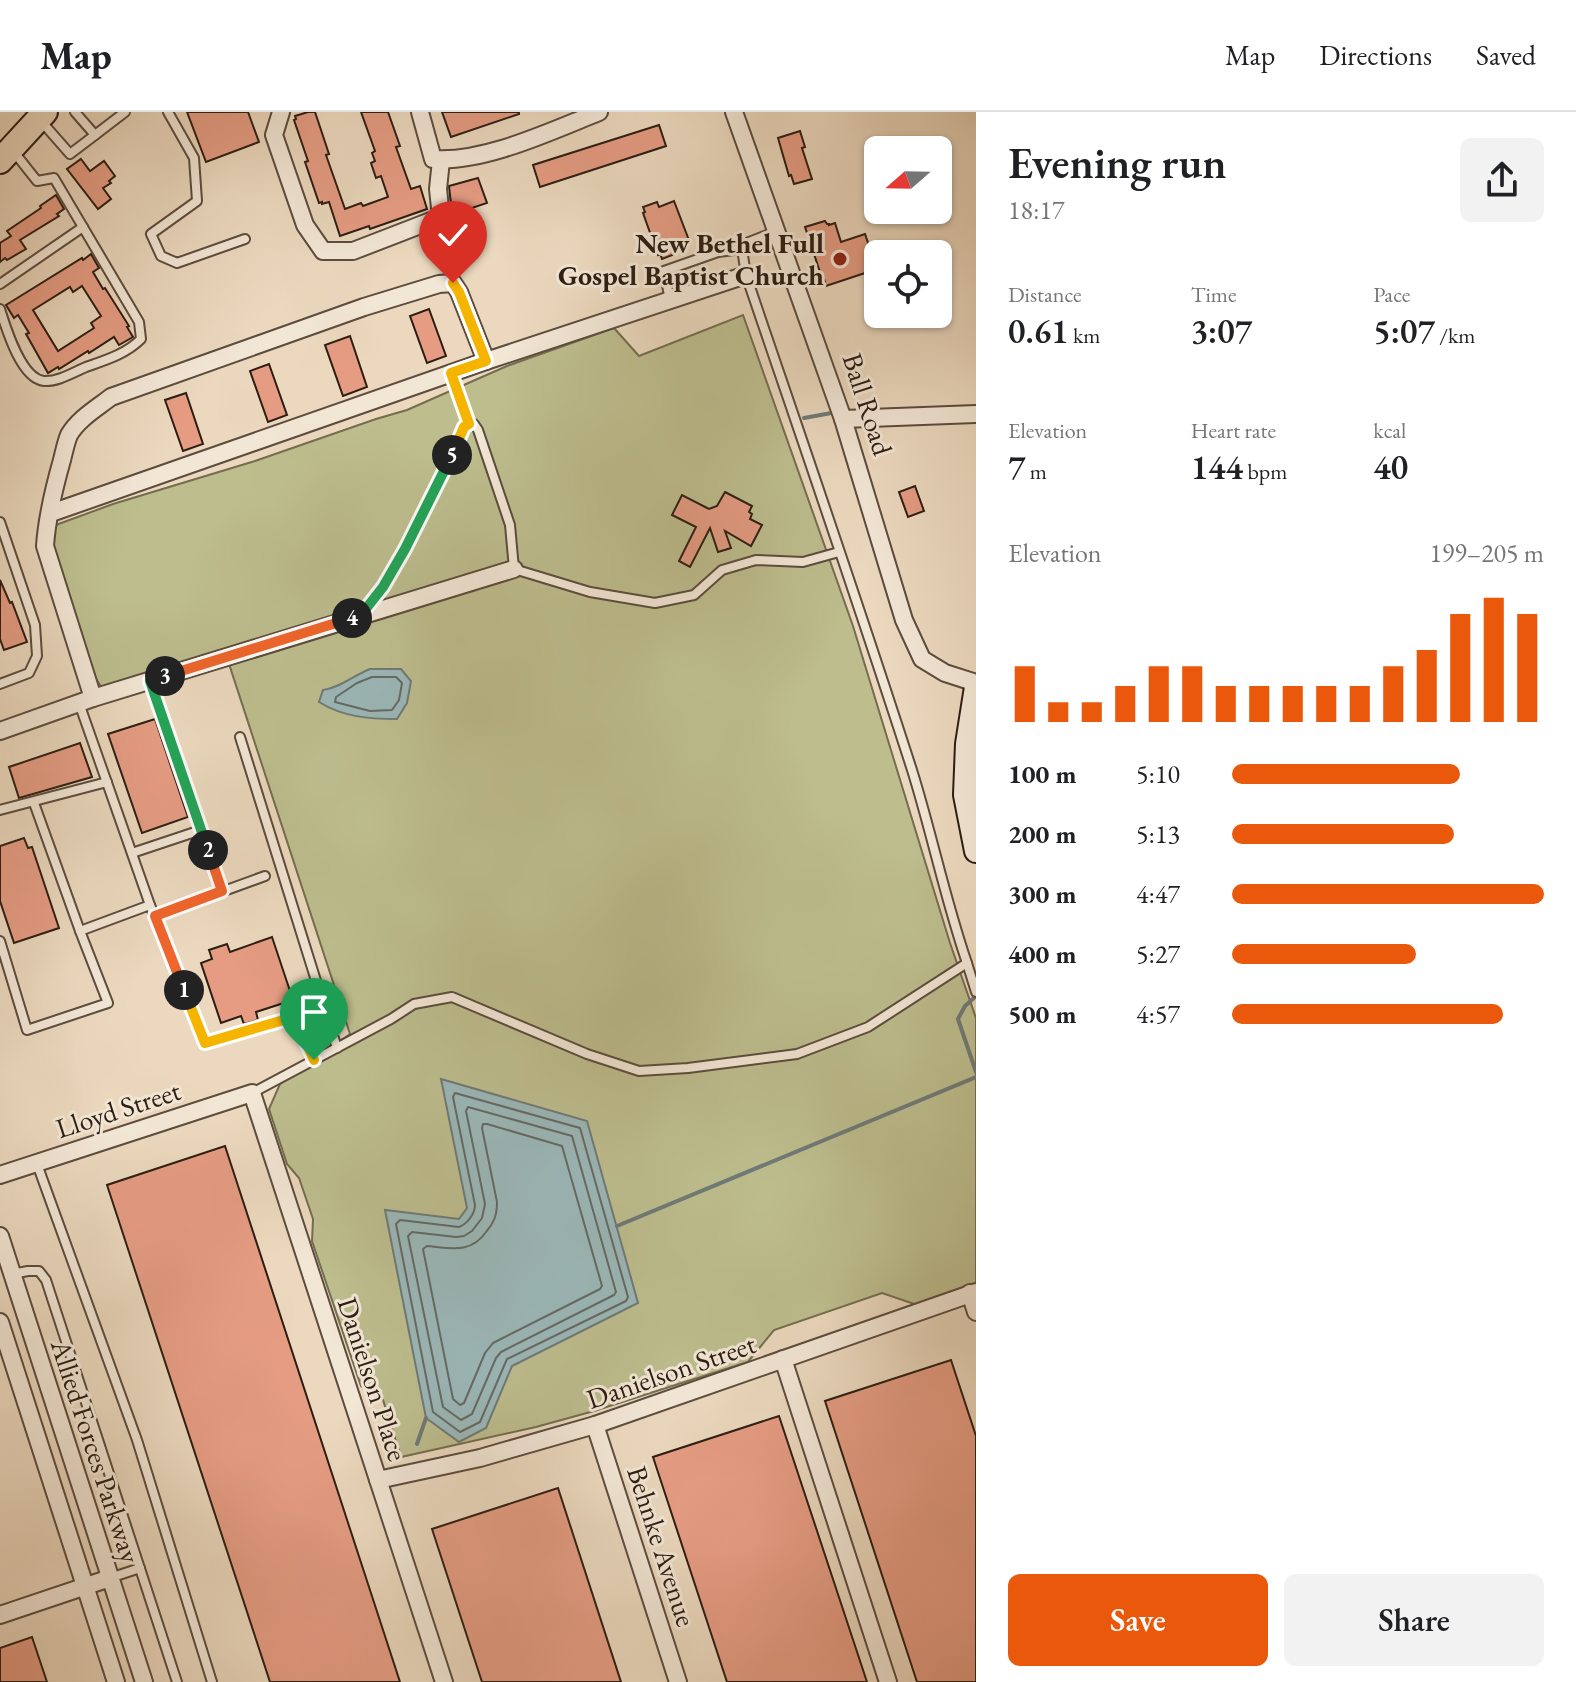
<!DOCTYPE html>
<meta charset="utf-8">
<style>
:root{--surface:#fff;--page:#f2f2f2;--text:#202124;--muted:#757577;--line:#e0e0e0;--accent:#ea580c}
body{margin:0;font-family:"EB Garamond",serif;background:var(--page);color:var(--text);height:100vh;display:flex;flex-direction:column;font-size:30px;white-space:nowrap}
*{box-sizing:border-box;margin:0}
p{font-size:26px;color:var(--muted)}
.icon{flex:none;width:44px;height:44px;fill:none;stroke:currentColor;stroke-width:2;stroke-linecap:round;stroke-linejoin:round}
.map{position:relative;flex:1;overflow:hidden}
.panel{display:flex;flex-direction:column;background:var(--surface);width:600px}
.panel>*{flex:none}
.needle{width:52px;rotate:250deg}
.fabs{position:absolute;left:864px;top:24px;display:grid;gap:16px}
.fabs a{display:grid;place-items:center;width:88px;height:88px;border-radius:12px;background:var(--surface);box-shadow:0 2px 6px #0004;font-size:40px}
.pin{position:absolute;display:grid;place-items:center;width:68px;height:68px;color:#fff;margin:-82px -34px;border-radius:50% 50% 50% 0;rotate:-45deg;box-shadow:0 0 8px #0007}
.pin .icon{rotate:45deg}
.km{position:absolute;width:40px;height:40px;margin:-20px;border-radius:50%;background:#222;color:#fff;font-size:22px;line-height:40px;text-align:center}
.round{display:grid;place-items:center;flex:none;width:84px;height:84px;border-radius:12px;background:var(--page)}
.summary{display:flex;align-items:center;justify-content:space-between;height:136px;padding:0 32px}
h1{font-size:44px;font-weight:600;line-height:60px}
.figures{display:grid;grid-template-columns:repeat(3,1fr);gap:12px;height:136px;padding:8px 32px}
.figures div{display:grid;align-content:center}
.figures b{font-size:34px;font-weight:600}
.figures small{font-size:22px;font-weight:400}
.figures p{font-size:22px}
.chart{height:224px;padding:16px 32px}
.chart p{display:flex;justify-content:space-between}
.chart svg{width:100%;height:144px;margin-top:8px;stroke:var(--accent);stroke-width:6}
.action{display:flex;gap:16px;margin-top:auto;padding:16px 32px}
.action a{flex:1;height:92px;border-radius:12px;background:var(--accent);color:#fff;font-size:32px;font-weight:600;line-height:92px;text-align:center}
.action a+a{background:var(--page);color:var(--text)}
ul{padding:0 32px;list-style:none;font-size:26px}
li{display:grid;grid-template-columns:128px 96px 1fr;align-items:center;height:60px}
li i{height:20px;border-radius:10px;background:var(--accent)}
header{display:flex;align-items:center;gap:48px;box-sizing:border-box;height:112px;padding:0 40px;background:var(--surface);border-bottom:2px solid var(--line)}
header strong{font-size:38px}
nav{display:flex;gap:44px;margin-inline-start:auto;font-size:28px}
main{display:flex;flex:1;min-height:0}
.map>svg:first-child{display:block}
</style>
<header>
<strong>Map</strong>
<nav><a>Map</a><a>Directions</a><a>Saved</a></nav>
</header>
<main>
<div class="map">
<svg width="976" height="1570" viewBox="0 0 976 1570">
<rect width="100%" height="100%" fill="#ebd8be"/>
<filter id="stains"><feTurbulence type="fractalNoise" baseFrequency=".0025" numOctaves="4"/><feColorMatrix values="0 0 0 0 .2 0 0 0 0 .09 0 0 0 0 .02 0 0 0 .5 -.17"/></filter>
<radialGradient id="worn" r=".72"><stop offset=".6" stop-color="#630" stop-opacity="0"/><stop offset="1" stop-color="#630" stop-opacity=".3"/></radialGradient>
<path fill="#bdbd8e" stroke="#746d50" stroke-width="2" d="M743,203L853,514L950,831L976,906V1173L920,1194L882,1181L774,1218L748,1250L594,1299L536,1315L401,1345L383,1288L361,1274L312,1129L313,1107L299,1066L287,1052L269,997L280,972L350,922L229,552L103,577L91,560L51,435L53,414L113,392L255,349L376,307L407,298L507,254L614,216L639,244Z"/>
<g fill="#9bb8b9" stroke="#6f7a77" stroke-width="2">
<path d="M370,557H401L411,569L407,591L397,607C369,607 343,605 319,590L323,578C340,576 354,563 370,557Z"/>
<path d="M441,967L587,1009L638,1191L512,1254L486,1316L459,1330L426,1306L385,1098L459,1107L467,1096Z"/>
</g>
<g fill="none" stroke-linecap="round" stroke-linejoin="round">
<g stroke="#646a66" stroke-width="2">
<path d="M372,565H396L402,571L399,588L392,598L370,599L335,590L336,585L357,571Z"/>
<path d="M455,981L580,1016L628,1185L626,1189L507,1247L480,1310L460,1320L433,1300L396,1112L400,1108L459,1115C467,1112 475,1102 475,1093L453,985Z"/>
<path d="M468,995L572,1024L616,1180L614,1183L501,1240L496,1246L472,1302L461,1308L443,1295L408,1124L412,1120L456,1125L464,1124L472,1119L482,1106L485,1092L466,999Z"/>
<path d="M483,1012H487L562,1034L602,1174L600,1177L493,1231L485,1241L464,1291L460,1293L453,1287L423,1137L427,1134C450,1136 471,1142 486,1120C494,1111 497,1103 497,1090L482,1016Z"/>
</g>
<g stroke="#6f7a77" stroke-width="4">
<path d="M804,306L837,300"/>
<path d="M976,884L965,894L958,907L976,960"/>
<path d="M617,1114L976,965"/>
<path d="M417,1332L426,1306"/>
</g>
</g>
<g fill="#e59c83" stroke="#2c1d13" stroke-width="2" fill-rule="evenodd">
<path d="M187,0H248L259,30L206,50Z"/>
<path d="M308,0H315L329,42L326,43L345,97L361,91L363,94L388,85L381,64L376,66L371,51L375,49L372,41L375,39L361,0H388L400,34L396,35L411,77L420,74L427,97L370,117L369,114L340,124L329,90L322,92V90L319,91L305,50L308,49L294,8L296,7L295,4Z"/>
<path d="M442,0H519V2L451,25Z"/>
<path d="M659,13L666,34L540,75L533,53Z"/>
<path d="M800,19L805,35L802,36L812,67L794,72L791,63L789,64L778,26Z"/>
<path d="M81,47L90,59L104,49L115,64L109,69L111,71L103,76L111,87L98,97L67,57Z"/>
<path d="M478,66L487,91L454,102L451,92L449,74Z"/>
<path d="M56,83L64,97L57,102L59,104L20,128L26,137L7,148L5,146L0,150V131L11,124L7,119L41,96L40,94Z"/>
<path d="M674,89L690,131L673,137L675,142L662,147L660,142L658,143L643,101L645,100L643,95L657,90L659,95Z"/>
<path d="M825,109L827,112H829V113L835,111L841,130L865,122L877,157L826,174L823,163H821L805,115Z"/>
<path d="M91,142L99,156L93,160L103,177L105,176L129,214L127,215L133,225L119,233L114,225L89,241L88,239L59,257L58,255L48,261L26,222L29,221L18,203L14,206L6,193L82,146L83,148ZM82,174L101,204L91,211L94,216L58,239L33,198L70,175L73,180Z"/>
<path d="M429,197L446,244L427,251L410,204Z"/>
<path d="M350,224L367,275L343,284L325,233Z"/>
<path d="M269,252L287,303L268,310L250,259Z"/>
<path d="M186,281L203,332L183,339L165,288Z"/>
<path d="M915,374L924,399L908,405L899,380Z"/>
<path d="M725,380L752,394L749,400L752,402L750,407L762,413L751,434L725,419L731,436L718,440L710,416L690,455L679,449L696,415L672,403L682,383L709,397L717,394Z"/>
<path d="M0,468L10,491L12,490L27,530L4,538L0,527Z"/>
<path d="M155,607L188,705L142,721L108,622Z"/>
<path d="M80,631L92,665L19,686L9,655Z"/>
<path d="M24,726L28,736L32,735L59,816L14,831L0,789V734Z"/>
<path d="M272,825L293,888L256,900L258,908L244,912L241,904L221,911L201,851L212,847L209,838L227,832L230,840Z"/>
<path d="M225,1034L400,1570H270L107,1073Z"/>
<path d="M951,1248L976,1324V1570H917L825,1289Z"/>
<path d="M779,1304L867,1570H727L653,1345Z"/>
<path d="M558,1376L621,1570H482L432,1417Z"/>
<path d="M32,1525L47,1570H0V1536Z"/>
</g>
<g fill="none" stroke-linecap="round" stroke-linejoin="round">
<defs>
<g id="service">
<path d="M75,0L95,23L125,0"/>
<path d="M168,0L194,46L197,89L151,122L161,144L177,151L245,127"/>
<path d="M41,9L70,42L95,23"/>
<path d="M0,172L83,115"/>
<path d="M670,188L664,159L718,140L742,137"/>
<path d="M0,197C6,216 21,267 44,269C58,270 74,260 86,255C106,248 126,242 141,227L139,210L54,66L37,69L14,40"/>
<path d="M451,261L469,312"/>
<path d="M0,410L35,513L37,544L29,561L0,572"/>
<path d="M364,500C397,458 419,410 442,363C448,351 456,326 463,317C467,311 468,313 474,312L478,318L510,413L514,457L590,480L655,491L694,483L722,458L756,448L803,450L839,440"/>
<path d="M240,625L337,936"/>
<path d="M34,691L80,819"/>
<path d="M0,698L107,670"/>
<path d="M201,718L222,779"/>
<path d="M132,741L201,718L150,569"/>
<path d="M150,793L205,931L287,907L297,910L314,948"/>
<path d="M155,804L265,764"/>
<path d="M0,829L27,918L108,891L80,819L150,793L79,591"/>
<path d="M967,851L976,880"/>
<path d="M252,981L391,907L414,892L452,885L587,942L639,959L688,956L797,942L868,915L967,851C945,787 932,722 912,658C859,493 802,328 746,163L742,137L749,130L777,119"/>
<path d="M37,1052L137,1328L212,1570"/>
<path d="M12,1162L28,1159H39L46,1168L177,1570"/>
<path d="M110,1466L140,1456"/>
</g>
<g id="minor">
<path d="M281,0L274,23L305,113L323,139H353L441,105L438,77L441,48"/>
<path d="M420,0L433,47C484,51 551,19 599,0"/>
<path d="M734,0L843,307L904,508L922,547L945,561L976,571"/>
<path d="M843,307L976,302"/>
<path d="M51,401L486,249L746,163"/>
<path d="M93,586L45,434C47,405 54,376 62,348C64,340 66,330 69,323C78,307 97,296 111,285L364,195L439,172L453,171L459,180L486,249"/>
<path d="M0,619L93,586L514,457"/>
<path d="M0,1063L252,981L444,1570"/>
<path d="M0,1124L144,1570"/>
<path d="M970,1181L976,1200"/>
<path d="M0,1210L116,1570"/>
<path d="M783,1247L888,1570"/>
<path d="M595,1313L678,1570"/>
<path d="M378,1368L480,1346L595,1313L976,1180"/>
<path d="M0,1503L110,1466"/>
</g>
<path id="secondary" d="M976,575L967,632L965,683L976,739"/>
<path id="primary" d="M0,49L45,0"/>
</defs>
<use href="#service" stroke="#5c4c3e" stroke-width="12"/>
<use href="#minor" stroke="#5c4c3e" stroke-width="20"/>
<use href="#secondary" stroke="#2c1d13" stroke-width="26"/>
<use href="#primary" stroke="#2c1d13" stroke-width="28"/>
<use href="#service" stroke="#f2e6d5" stroke-width="8"/>
<use href="#minor" stroke="#f2e6d5" stroke-width="16"/>
<use href="#secondary" stroke="#f2e6d5" stroke-width="22"/>
<use href="#primary" stroke="#ebd8be" stroke-width="24"/>
</g>
<g fill="none" stroke-linecap="round" stroke-linejoin="round">
<defs>
<path id="split-1" d="M184,878L205,931L287,907L297,910L314,948"/>
<path id="split-2" d="M184,878L155,804L222,779L208,738"/>
<path id="split-3" d="M165,564L150,569L208,738"/>
<path id="split-4" d="M165,564L352,506"/>
<path id="split-5" d="M352,506L361,503L383,475L405,437L452,343"/>
<path id="split-6" d="M452,343L464,315L469,312L451,261L486,249L459,180L453,171"/>
</defs>
<use href="#split-1" stroke="#fff" stroke-width="16"/>
<use href="#split-2" stroke="#fff" stroke-width="16"/>
<use href="#split-3" stroke="#fff" stroke-width="16"/>
<use href="#split-4" stroke="#fff" stroke-width="16"/>
<use href="#split-5" stroke="#fff" stroke-width="16"/>
<use href="#split-6" stroke="#fff" stroke-width="16"/>
<use href="#split-1" stroke="#f5b400" stroke-width="10"/>
<use href="#split-2" stroke="#f0652b" stroke-width="10"/>
<use href="#split-3" stroke="#22a559" stroke-width="10"/>
<use href="#split-4" stroke="#f0652b" stroke-width="10"/>
<use href="#split-5" stroke="#22a559" stroke-width="10"/>
<use href="#split-6" stroke="#f5b400" stroke-width="10"/>
</g>
<circle fill="#8f2418" stroke="#f2e6d5" stroke-width="3" cx="840" cy="147" r="8"/>
<g text-anchor="middle" dominant-baseline="central" stroke-width="6" stroke-linejoin="round" paint-order="stroke">
<g font-size="28" font-weight="bold" fill="#2c1d13" stroke="#f2e6d5" text-anchor="end">
<text x="824" y="131">New Bethel Full<tspan x="824" dy="32">Gospel Baptist Church</tspan></text>
</g>
<g font-size="28" fill="#2c1d13" stroke="#f2e6d5">
<text transform="translate(868 292) rotate(72)">Ball Road</text>
<text transform="translate(118 997) rotate(-18)">Lloyd Street</text>
<text transform="translate(671 1259) rotate(-19)">Danielson Street</text>
<text transform="translate(373 1267) rotate(72)">Danielson Place</text>
<text transform="translate(96 1339) rotate(72)">Allied Forces Parkway</text>
<text transform="translate(662 1434) rotate(72)">Behnke Avenue</text>
</g>
</g>
<rect width="100%" height="100%" filter="url(#stains)"/>
<rect width="100%" height="100%" fill="url(#worn)"/>
</svg>
<div class="fabs">
<a><svg class="needle" viewBox="-14 -14 28 28"><path d="M0-13l5 13h-10z" fill="#e53935"/><path d="M0 13l5-13h-10z" fill="#757577"/></svg></a>
<a><svg class="icon" aria-label="locate" viewBox="0 0 24 24"><circle cx="12" cy="12" r="6"/><path d="M12 2v4M12 18v4M2 12h4M18 12h4"/></svg></a>
</div>
<div class="pin" style="left:314px;top:948px;background:#1e9e55"><svg class="icon" aria-label="arrive" viewBox="0 0 24 24"><path d="M6 21V4h12l-3 4 3 4H6"/></svg></div>
<div class="pin" style="left:453px;top:171px;background:#d93025"><svg class="icon" aria-label="check" viewBox="0 0 24 24"><path d="M5 12l5 5 9-10"/></svg></div>
<b class="km" style="left:184px;top:878px">1</b>
<b class="km" style="left:208px;top:738px">2</b>
<b class="km" style="left:165px;top:564px">3</b>
<b class="km" style="left:352px;top:506px">4</b>
<b class="km" style="left:452px;top:343px">5</b>
</div>
<section class="panel">
<div class="summary"><div><h1>Evening run</h1><p>18:17</p></div><a class="round"><svg class="icon" aria-label="share" viewBox="0 0 24 24"><path d="M12 15V3M7 8l5-5 5 5M5 13v7h14v-7"/></svg></a></div>
<div class="figures">
<div><p>Distance</p><b>0.61<small> km</small></b></div>
<div><p>Time</p><b>3:07</b></div>
<div><p>Pace</p><b>5:07<small> /km</small></b></div>
</div>
<div class="figures">
<div><p>Elevation</p><b>7<small> m</small></b></div>
<div><p>Heart rate</p><b>144<small> bpm</small></b></div>
<div><p>kcal</p><b>40</b></div>
</div>
<div class="chart"><p><span>Elevation</span>199–205 m</p>
<svg viewBox="0 0 160 44" preserveAspectRatio="none"><path d="M5 44V27M15 44V38M25 44V38M35 44V33M45 44V27M55 44V27M65 44V33M75 44V33M85 44V33M95 44V33M105 44V33M115 44V27M125 44V22M135 44V11M145 44V6M155 44V11"/></svg>
</div>
<ul>
<li><b>100 m</b>5:10<i style="width:73%"></i></li>
<li><b>200 m</b>5:13<i style="width:71%"></i></li>
<li><b>300 m</b>4:47<i style="width:100%"></i></li>
<li><b>400 m</b>5:27<i style="width:59%"></i></li>
<li><b>500 m</b>4:57<i style="width:87%"></i></li>
</ul>
<div class="action"><a>Save</a><a>Share</a></div>
</section>
</main>
